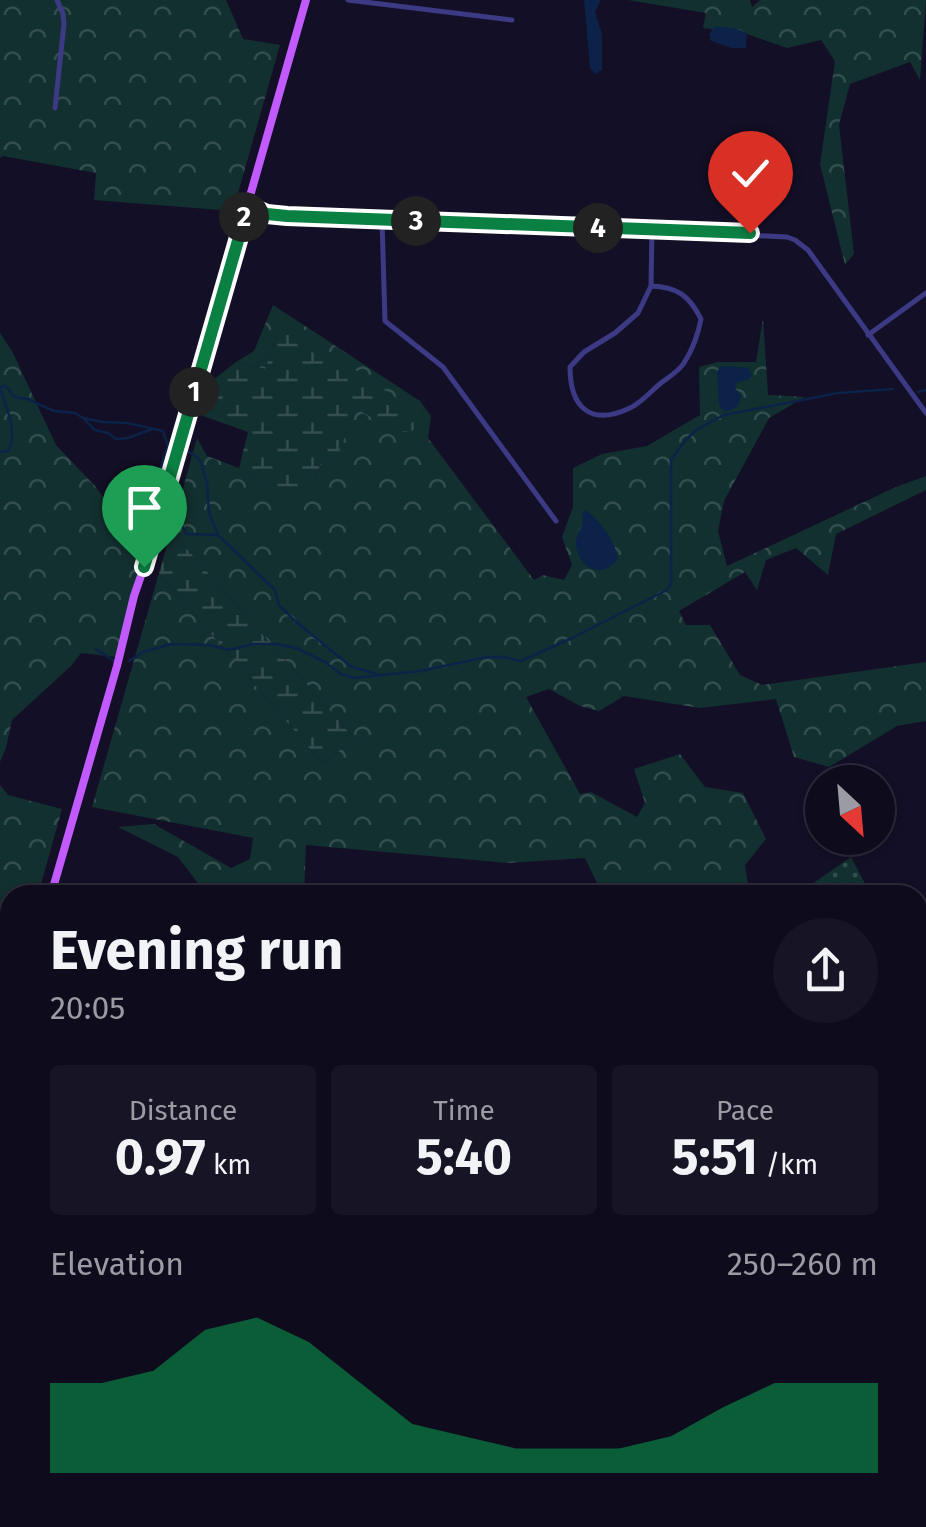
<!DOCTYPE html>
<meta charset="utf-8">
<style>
:root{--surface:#0e0b1c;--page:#171425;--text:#f1f3f6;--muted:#9b9ba3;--line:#2e2b3b;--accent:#0b8043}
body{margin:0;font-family:"Fira Sans",sans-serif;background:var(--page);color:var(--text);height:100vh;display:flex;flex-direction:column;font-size:38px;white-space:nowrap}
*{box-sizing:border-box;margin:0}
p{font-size:32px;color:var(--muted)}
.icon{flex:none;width:55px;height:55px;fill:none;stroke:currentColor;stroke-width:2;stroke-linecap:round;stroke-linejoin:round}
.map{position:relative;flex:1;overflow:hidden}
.panel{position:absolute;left:0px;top:885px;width:928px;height:642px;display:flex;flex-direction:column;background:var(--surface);border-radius:30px 30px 0 0;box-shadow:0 2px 8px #0004,0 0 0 2px var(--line)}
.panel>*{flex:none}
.needle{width:65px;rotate:154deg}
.fabs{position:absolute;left:805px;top:765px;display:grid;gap:20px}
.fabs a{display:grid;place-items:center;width:90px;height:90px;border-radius:50%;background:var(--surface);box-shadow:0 2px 8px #0004,0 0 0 2px var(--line);font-size:50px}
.pin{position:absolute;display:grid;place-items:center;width:85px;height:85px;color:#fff;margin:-102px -42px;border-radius:50% 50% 50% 0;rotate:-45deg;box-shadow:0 0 10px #0007}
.pin .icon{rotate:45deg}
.km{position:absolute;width:50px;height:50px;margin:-25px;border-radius:50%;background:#222;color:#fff;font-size:28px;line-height:50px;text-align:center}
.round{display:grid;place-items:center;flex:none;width:105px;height:105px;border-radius:52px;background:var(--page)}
.overview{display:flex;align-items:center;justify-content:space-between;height:170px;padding:0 50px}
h1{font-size:55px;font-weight:700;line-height:75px}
.stats{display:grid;grid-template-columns:repeat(3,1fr);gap:15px;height:170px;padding:10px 50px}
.stats div{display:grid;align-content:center;border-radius:10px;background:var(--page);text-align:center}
.stats b{font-size:50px;font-weight:700}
.stats small{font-size:28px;font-weight:400}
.stats p{font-size:28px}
.chart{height:280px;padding:20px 50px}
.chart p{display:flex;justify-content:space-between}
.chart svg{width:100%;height:180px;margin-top:10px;fill:var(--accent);opacity:.7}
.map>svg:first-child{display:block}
</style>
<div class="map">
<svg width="926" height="1527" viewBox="0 0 926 1527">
<defs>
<pattern id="green-dots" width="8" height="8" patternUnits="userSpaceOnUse" patternTransform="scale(2.5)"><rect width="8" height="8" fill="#12302f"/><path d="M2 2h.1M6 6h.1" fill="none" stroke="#344d4e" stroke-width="1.8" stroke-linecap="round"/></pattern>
<pattern id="forest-crowns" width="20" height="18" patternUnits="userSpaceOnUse" patternTransform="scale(2.5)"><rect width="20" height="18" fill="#12302f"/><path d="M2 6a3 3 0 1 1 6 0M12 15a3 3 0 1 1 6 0" fill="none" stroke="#344d4e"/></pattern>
<pattern id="wetland-marsh" width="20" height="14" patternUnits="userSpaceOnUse" patternTransform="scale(2.5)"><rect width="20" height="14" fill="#12302f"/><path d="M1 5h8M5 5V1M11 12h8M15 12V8" fill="none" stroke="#344d4e"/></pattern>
</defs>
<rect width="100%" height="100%" fill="#130f26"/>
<path fill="url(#green-dots)" d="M851,857L871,895H796Z"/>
<g fill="url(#forest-crowns)">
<path d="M0,0H226L243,39L280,45L233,211L94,200L96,173L3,156L0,158Z"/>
<path d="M628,0H750L752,7L760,0H926L920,80L910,62L850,84L839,125L854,254L845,265L820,164L835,61L821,40L787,48L747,34L732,48L710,40L712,29L703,28L706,13Z"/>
<path d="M273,305L420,401L431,416L428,438L534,580L543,575L564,580L572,565L562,537L573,507V468L602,454L647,446L700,415L699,367L718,362H756L763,318L768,395L805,397L769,418L724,501L718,531L727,566L896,487L926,476V490L836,534L828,575L796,548L766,560L757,590L745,572L679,611L686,625H710L740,675L762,685L926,662V721L897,726L829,767L794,757L776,699L700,708L624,696L599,711L580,706L549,689L526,697L580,794L591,792L637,817L645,803L634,769L680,754L705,787L743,793L766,839L745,865L748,886L743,895H606L602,893L585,858L508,863L306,845L304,895H207L178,857L118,827L154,824L231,868L250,859L253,838L92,807L159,573L323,764L354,738L171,531L197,438L207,456L239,468L269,488L314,482L321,462L338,454L355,408L416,430L422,417L277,336L265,369L236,362L254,351Z"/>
<path d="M0,333L12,351L56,445L95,486L143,551L117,657L81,653L71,666L12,720L6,748L0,762Z"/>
<path d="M0,785L8,795L62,809L38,895H10V993L3,1019L0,1016Z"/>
<path d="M918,939L926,950V1364L918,1354Z"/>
<path d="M232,1518H289L291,1520L328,1518L337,1527H231Z"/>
</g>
<g fill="url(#wetland-marsh)">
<path d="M294,327L423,417L416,430L398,433L355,408L338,455L321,462L314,482L296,494L269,488L239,468L248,432L203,416L213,380L236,362L265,369L277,336Z"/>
<path d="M171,531L354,738L323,764L159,573Z"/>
</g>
<g fill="#0c2248">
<path d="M584,0H601L595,12L602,34V70L595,74L590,68Z"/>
<path d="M714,27C725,26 737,28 747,33L746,48H732L712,41L709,35Z"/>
<path d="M727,366L748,368L752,375L749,379L736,383L735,388L741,395C740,406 735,410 724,411L719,405L717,372L720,367Z"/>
<path d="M585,510C600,519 616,543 618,559C612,566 606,571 596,570C582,568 573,549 577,537C581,525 584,527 582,513Z"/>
</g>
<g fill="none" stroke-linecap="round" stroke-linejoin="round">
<g stroke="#0c2248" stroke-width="2.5">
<path d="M0,387L5,386L15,397L27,399L54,411L75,413L83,418L103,422L127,423L163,431L168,446L152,494L155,502"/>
<path d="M0,389C7,408 18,433 8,451L0,452"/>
<path d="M918,392L926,390"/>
<path d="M84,419L95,430L108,433L116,439L128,438L152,429"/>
<path d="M189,452L198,458L202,465L207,484L209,513L218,535L275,590L279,605L294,620L350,666L376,674"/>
<path d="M172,511L187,534L217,535"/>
<path d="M96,649L114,661"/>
<path d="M129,661L143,652L171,644L209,645L230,650L253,644H276L296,648L325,662L341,674L354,678L420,671L487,657H503L521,661L572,638L667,590L671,584V460L685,441L696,430L724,415L838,393L893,389"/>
<path d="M918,1002H926"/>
</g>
<g stroke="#3d3a85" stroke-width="5">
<path d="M348,0L512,20"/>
<path d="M55,108L64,24L63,14L57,0"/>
<path d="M247,206L262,213L287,216L461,223H498L787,237L795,240L808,250L926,413"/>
<path d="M382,220L385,321L443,367L556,521"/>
<path d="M651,286C677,287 689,295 701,319C698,335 693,349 684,363C679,371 669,377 661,383C651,391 641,403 630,408C590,427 570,407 570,367L584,352L615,333L638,313L651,286L652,229"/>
<path d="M868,335L926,293"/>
<path d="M918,1463L922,1473L918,1486"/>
<path d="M918,1496L926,1499"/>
<path d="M295,1518L298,1527"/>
<path d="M816,1518L837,1527"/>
<path d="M512,1527L519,1518"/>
<path d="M719,1527L721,1518"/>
<path d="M747,1527L750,1518"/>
<path d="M878,1527L882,1518"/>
</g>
<g stroke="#3d3a85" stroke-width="6">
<path d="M0,1038L10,1046"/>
<path d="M593,1518L605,1527"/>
</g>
<g stroke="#c25bff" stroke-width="8">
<path d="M51,895L117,666L134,596L144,567L306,0"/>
<path d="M0,1082L10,1046"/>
</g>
</g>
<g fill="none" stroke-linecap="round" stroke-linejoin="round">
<defs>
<path id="route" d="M144,567L248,206L267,214L287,216L750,233"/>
</defs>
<use href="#route" stroke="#fff" stroke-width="20"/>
<use href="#route" stroke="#0b8043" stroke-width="12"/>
</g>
</svg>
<div class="fabs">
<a><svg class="needle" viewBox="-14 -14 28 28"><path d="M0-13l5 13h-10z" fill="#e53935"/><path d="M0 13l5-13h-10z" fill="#9b9ba3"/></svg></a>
</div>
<div class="pin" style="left:144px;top:567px;background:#1e9e55"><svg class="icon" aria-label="arrive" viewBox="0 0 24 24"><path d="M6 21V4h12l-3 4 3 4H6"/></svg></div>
<div class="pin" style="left:750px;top:233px;background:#d93025"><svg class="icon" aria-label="check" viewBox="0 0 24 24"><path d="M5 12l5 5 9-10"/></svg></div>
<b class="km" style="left:194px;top:392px">1</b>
<b class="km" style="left:244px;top:217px">2</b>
<b class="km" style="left:416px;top:221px">3</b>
<b class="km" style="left:598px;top:228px">4</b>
<section class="panel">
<div class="overview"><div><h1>Evening run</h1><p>20:05</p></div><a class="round"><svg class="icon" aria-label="share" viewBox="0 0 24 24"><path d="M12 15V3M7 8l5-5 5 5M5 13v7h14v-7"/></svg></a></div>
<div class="stats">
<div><p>Distance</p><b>0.97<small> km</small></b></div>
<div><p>Time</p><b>5:40</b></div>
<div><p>Pace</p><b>5:51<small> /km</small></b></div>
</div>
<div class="chart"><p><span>Elevation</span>250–260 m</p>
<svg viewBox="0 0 160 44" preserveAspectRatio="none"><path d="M0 44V22L10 22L20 19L30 9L40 6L50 12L60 22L70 32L80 35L90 38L100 38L110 38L120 35L130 28L140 22L150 22L160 22V44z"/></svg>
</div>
</section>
</div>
